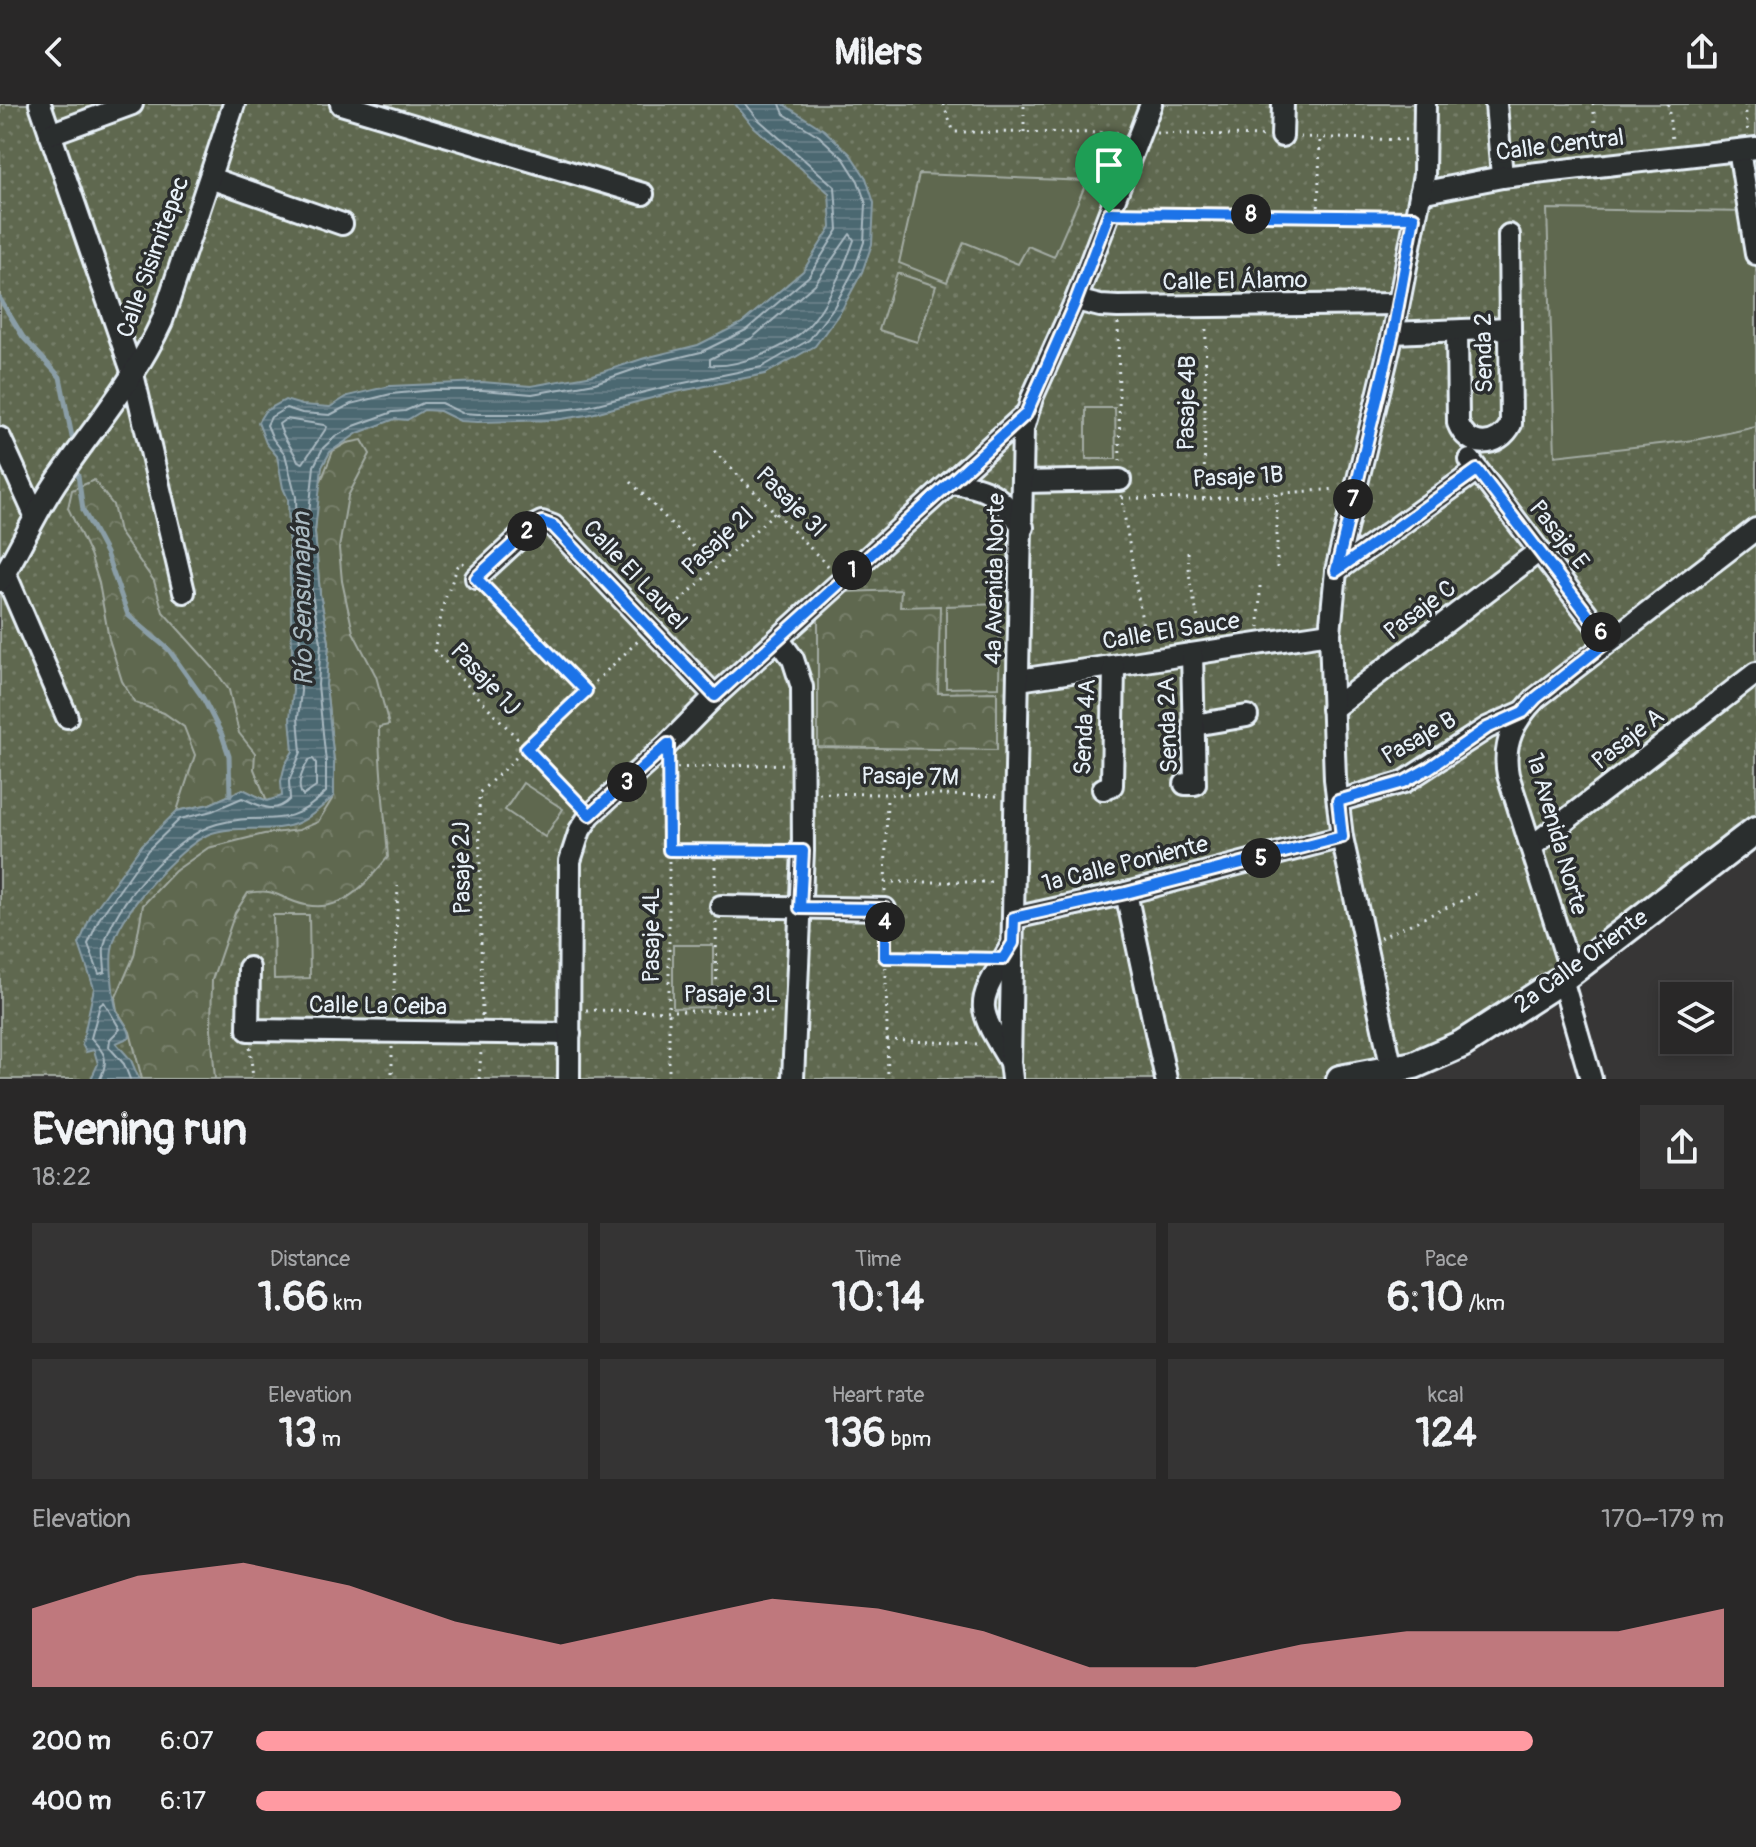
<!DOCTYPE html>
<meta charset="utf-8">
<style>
:root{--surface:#292828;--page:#353434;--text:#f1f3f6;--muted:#a5a6a8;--line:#454445;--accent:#ff9aa2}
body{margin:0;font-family:Pangolin,sans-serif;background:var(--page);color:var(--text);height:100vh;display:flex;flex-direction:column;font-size:30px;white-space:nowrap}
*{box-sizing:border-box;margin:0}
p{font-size:26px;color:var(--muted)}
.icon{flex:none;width:44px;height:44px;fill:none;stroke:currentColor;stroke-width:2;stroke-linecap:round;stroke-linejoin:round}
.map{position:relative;height:975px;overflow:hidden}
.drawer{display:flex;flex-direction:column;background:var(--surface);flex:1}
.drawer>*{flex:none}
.tools{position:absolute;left:1660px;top:878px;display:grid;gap:16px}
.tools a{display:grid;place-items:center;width:72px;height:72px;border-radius:0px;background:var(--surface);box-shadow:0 4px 12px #0003,0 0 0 2px var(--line);font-size:40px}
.pin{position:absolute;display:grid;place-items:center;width:68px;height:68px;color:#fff;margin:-82px -34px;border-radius:50% 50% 50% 0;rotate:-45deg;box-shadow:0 0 8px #0007}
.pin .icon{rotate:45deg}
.km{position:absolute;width:40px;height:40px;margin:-20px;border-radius:50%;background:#222;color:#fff;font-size:22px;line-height:40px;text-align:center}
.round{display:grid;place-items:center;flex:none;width:84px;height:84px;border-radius:0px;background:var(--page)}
.head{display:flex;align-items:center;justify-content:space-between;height:136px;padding:0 32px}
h1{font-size:44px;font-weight:700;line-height:60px}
.figures{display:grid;grid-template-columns:repeat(3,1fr);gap:12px;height:136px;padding:8px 32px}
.figures div{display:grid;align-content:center;border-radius:0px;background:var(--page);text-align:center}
.figures b{font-size:40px;font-weight:700}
.figures small{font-size:22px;font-weight:400}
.figures p{font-size:22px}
.chart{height:224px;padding:16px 32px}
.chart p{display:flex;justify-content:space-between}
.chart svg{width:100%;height:144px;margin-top:8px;fill:var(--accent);opacity:.7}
ul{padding:0 32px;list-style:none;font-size:26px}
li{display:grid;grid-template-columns:128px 96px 1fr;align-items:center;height:60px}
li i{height:20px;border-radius:10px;background:var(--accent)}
header{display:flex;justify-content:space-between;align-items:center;height:104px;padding:0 32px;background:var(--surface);font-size:36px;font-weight:700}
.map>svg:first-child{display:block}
</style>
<header><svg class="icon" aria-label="back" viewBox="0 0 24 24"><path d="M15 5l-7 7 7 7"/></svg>Milers<svg class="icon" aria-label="share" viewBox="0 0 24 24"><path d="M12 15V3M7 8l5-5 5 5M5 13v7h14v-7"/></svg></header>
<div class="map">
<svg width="1756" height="975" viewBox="0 0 1756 975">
<defs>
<pattern id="green-dots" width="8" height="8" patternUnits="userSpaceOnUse" patternTransform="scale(2)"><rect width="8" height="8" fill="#5f684f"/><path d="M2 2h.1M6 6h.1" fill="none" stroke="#767e69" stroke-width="1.8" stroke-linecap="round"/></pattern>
<pattern id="forest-crowns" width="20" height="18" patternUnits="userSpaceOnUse" patternTransform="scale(2)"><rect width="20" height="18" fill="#5f684f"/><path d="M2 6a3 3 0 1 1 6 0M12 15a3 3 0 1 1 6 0" fill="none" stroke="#767e69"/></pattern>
<pattern id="water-rules" width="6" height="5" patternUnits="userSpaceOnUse" patternTransform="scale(2)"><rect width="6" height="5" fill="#4c6771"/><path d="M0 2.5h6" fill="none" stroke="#667d86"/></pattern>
</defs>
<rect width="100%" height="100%" fill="#373636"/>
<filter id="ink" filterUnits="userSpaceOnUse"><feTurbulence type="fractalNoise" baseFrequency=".0125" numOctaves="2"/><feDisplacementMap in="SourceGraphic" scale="16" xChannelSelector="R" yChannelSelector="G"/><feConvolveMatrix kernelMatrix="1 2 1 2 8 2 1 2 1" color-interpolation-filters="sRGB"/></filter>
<g filter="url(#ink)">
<path fill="url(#green-dots)" stroke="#a4aca4" stroke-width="2" d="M0,0H1756V716L1417,963L1419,975H0Z"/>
<g fill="url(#forest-crowns)" stroke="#a4aca4" stroke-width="2">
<path d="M362,336L370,350L348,392L339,444L342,477L353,528L376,572L389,621L379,623C379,667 385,709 388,753C363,783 339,814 295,798C273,790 274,785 248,789L235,809L212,876L211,925L215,975H142L130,928L117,906L115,895L134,852L143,801L175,767L208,744L264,730L299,726L318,718L334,692V658L326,581L329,538L320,490L315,428L317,387L333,347L347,339Z"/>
<path d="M94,376L113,401L119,428L154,477L163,508L215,566L229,586L239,629L255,649L254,665L267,697L243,685L210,700L177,707L195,651L184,623L164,609L135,599L122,577L109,535L99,479L90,450L68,404L72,386Z"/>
<path d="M901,486L900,503L940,502L938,589L997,588V646L818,643V512L845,488Z"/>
</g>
<g fill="#5f684f" stroke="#a4aca4" stroke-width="2">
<path d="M919,70L1087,77L1054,153L1028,142L1018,160L964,138L947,178L899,159Z"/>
<path d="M1547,105L1749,108L1756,151V323L1695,336L1555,352Z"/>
<path d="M897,169L936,182L917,238L879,226Z"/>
<path d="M1086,304H1115L1116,355H1086Z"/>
<path d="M1000,500L999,583L946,584V502Z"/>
<path d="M523,679L563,705L545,733L505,706Z"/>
<path d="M273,811H309L310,874L274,875Z"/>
<path d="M673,841H713V903L673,904Z"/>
</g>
<path fill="url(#water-rules)" stroke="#8a9ea7" stroke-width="2" d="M735,0H783L824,26L850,50L866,74L874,99L872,140L862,168L841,207L815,242L765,270L671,289L587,311L555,316L478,318L460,317L440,307L424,306L407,316L395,315L358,329L330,348L322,363L315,428L320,490L329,538L326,581L334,658V692C324,701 313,712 300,718C274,731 237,719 209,730C179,743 115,813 112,846C110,858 113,896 117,907C121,917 130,922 130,933L116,939L131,956L139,975H91L98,960L94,946L86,948L82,940L94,884L79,840L91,811L142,741L177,707L210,700L243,685L267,697L282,692L281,677L285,661L293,647L290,614L293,587L288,395L283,384L277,352L266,339L258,318L265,307L285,296L302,301L330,303L348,292L390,282L482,278L531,282L593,271L645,254L698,241L742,219L803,167L831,123L829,89L752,21Z"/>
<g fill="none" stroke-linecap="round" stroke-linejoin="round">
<g stroke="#aabac2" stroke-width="2">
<path d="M746,0L758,15L835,83L838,126L809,172L746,226L701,248L647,261L595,279L532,290L482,286H434L391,290L351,300L330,311L302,309L286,304L271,313L267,321L273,335L285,350L296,393L301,587L298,614L301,648L289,677L290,695C274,712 259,701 242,694L212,707L180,715L148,746L99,815L88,840L99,870L105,868C105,860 103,851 104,843C112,800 176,731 217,720C266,706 284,730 326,688V658L318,581L321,538L312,491L307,428L314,362L323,344L335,333L354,322L393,308L405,307L423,299H441L462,309L478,310H533L585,303L669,282L762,263L809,236L834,203L855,164L864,138L866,100L858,77L844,55L819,32L784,10L780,0"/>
<path d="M850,130L854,136C845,162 823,211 802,228C782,246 736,264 710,261V255L752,234L815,180Z"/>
<path d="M286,315L324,321L327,323L303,359L298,357C293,344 282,334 279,320Z"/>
<path d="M313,655L316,659V683L303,692C295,681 302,667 309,656Z"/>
<path d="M100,975C110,954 104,948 91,934L100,901L104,898L120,925L110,935L109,943L124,960L130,975"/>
</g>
<g stroke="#8a9ea7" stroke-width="5">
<path d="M0,195L23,233L60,273L73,338"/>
<path d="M78,371L83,406L106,449L128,511L169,546L203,594L222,631L229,652L230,691"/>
</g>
<defs>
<g id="minor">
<path d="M40,0L133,270L184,488"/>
<path d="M341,0L643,90"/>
<path d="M1496,0L1502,73"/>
<path d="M50,30L132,0"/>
<path d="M1282,32L1283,0"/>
<path d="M1739,46L1756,150"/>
<path d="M210,74L342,120"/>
<path d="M1420,89L1502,73L1756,44"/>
<path d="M1076,196L1100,202L1118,203L1397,200"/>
<path d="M1457,227L1458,319C1468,346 1499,344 1511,320L1509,131"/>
<path d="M1393,229L1509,224"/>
<path d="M0,334L35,411"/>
<path d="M1470,356L1608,537"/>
<path d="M1023,378L1120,376"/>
<path d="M950,379C990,383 999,391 1023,423"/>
<path d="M1336,467L1477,366"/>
<path d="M5,469L67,613"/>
<path d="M476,474L530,424L542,418L553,422L715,592"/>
<path d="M0,477C22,442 37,404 61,371C96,320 136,274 162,217L234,0"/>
<path d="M779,536L793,555L802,583L803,747L793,975"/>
<path d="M1019,576L1330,529"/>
<path d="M1332,605L1539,447"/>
<path d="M1194,621L1247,612"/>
<path d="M1185,680H1195L1192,550"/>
<path d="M1103,685L1112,681L1114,562"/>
<path d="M1338,697L1404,678L1487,624L1523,608"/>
<path d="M1531,743L1756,569"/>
<path d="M1126,789L1166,975"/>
<path d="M721,802L885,805"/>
<path d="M1014,814L1126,789L1342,733"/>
<path d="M249,864L248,926L570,930"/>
<path d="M1571,868L1508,671C1502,640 1514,616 1536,594L1756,425"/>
<path d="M1562,875L1591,975"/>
<path d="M1010,958C973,897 977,902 1011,842"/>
<path d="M569,975L570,757L580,726L590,711L668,640L715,592L1026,310"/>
<path d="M1012,975L1010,958L1023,325L1032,294L1076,196L1151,0"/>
<path d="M1394,975L1342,733L1335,675L1330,529L1336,467L1393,229L1424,71L1425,0"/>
</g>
<path id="major" d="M1340,975L1414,961L1462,940L1562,875L1756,726"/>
</defs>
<use href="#minor" stroke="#e8f1f8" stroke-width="26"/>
<use href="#major" stroke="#e8f1f8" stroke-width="32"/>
<g stroke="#e8f1f8" stroke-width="3" stroke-dasharray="2 6" stroke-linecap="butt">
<path d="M943,0L954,28L1121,29"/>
<path d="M1593,0L1598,46"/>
<path d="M1668,0L1672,36"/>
<path d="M1745,0L1748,29"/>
<path d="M1024,28V0"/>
<path d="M1156,29L1265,32"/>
<path d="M1300,33L1409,36"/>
<path d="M1129,109L1398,113"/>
<path d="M1318,111L1320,36"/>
<path d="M1118,219L1120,360"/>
<path d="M714,347L830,464"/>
<path d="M631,378L714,464"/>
<path d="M1277,390V467"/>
<path d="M1121,391L1146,541"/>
<path d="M1122,394L1204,395L1337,385"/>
<path d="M1204,395L1206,219"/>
<path d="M1188,448L1190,478L1202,533"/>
<path d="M464,460L462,458L458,462L444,498L434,546L579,700"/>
<path d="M488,486L586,587"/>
<path d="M662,514L776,407"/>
<path d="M1259,524L1260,482"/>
<path d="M669,664L785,660"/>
<path d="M819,689L999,692"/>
<path d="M669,746L785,747"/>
<path d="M715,746V787"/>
<path d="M885,778H997"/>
<path d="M885,787L887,691"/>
<path d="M716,818L717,907"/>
<path d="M885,823L888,975"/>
<path d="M1380,834L1476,790"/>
<path d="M885,853L985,855"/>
<path d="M586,906L778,908"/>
<path d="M393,911L398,782"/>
<path d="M482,912L479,689L639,536"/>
<path d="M887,936L979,940"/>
<path d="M250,943L253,975"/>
<path d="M392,943V975"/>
<path d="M479,975L481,948"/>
<path d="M669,975V664"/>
</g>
<use href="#minor" stroke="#2a2d2e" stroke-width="20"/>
<use href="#major" stroke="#2a2d2e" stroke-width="26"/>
</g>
</g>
<g fill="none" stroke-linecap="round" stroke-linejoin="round" filter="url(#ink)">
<defs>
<path id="route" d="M1109,109L1414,113L1393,229L1336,467L1477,366L1608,537L1536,594L1523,608L1487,624L1429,664L1404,678L1338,697L1342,733L1126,789L1014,814L1013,839L1003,855L885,853V805L800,804L803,747L669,746L668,640L590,711L526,644L586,587L476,474L530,424L542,418L553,422L715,592L1026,310L1076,196Z"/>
</defs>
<use href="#route" stroke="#fff" stroke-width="16"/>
<use href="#route" stroke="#1a73e8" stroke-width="10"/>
</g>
<g text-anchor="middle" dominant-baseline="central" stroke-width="7" stroke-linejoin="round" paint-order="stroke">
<g font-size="24" fill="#e8f1f8" stroke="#2a2d2e">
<text transform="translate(1560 41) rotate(-7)">Calle Central</text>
<text transform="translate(153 153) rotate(-70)">Calle Sisimitepec</text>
<text transform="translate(1235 177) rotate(-1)">Calle El Álamo</text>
<text transform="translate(1484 249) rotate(-91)">Senda 2</text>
<text transform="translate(1187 299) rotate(-89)">Pasaje 4B</text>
<text transform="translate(1238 373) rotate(-3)">Pasaje 1B</text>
<text transform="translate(791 398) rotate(45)">Pasaje 3I</text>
<text transform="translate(1559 431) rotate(52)">Pasaje E</text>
<text transform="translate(718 437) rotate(-43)">Pasaje 2I</text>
<text transform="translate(635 471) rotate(47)">Calle El Laurel</text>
<text transform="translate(995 475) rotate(-89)">4a Avenida Norte</text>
<text transform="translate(1420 506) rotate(-37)">Pasaje C</text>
<text transform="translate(1171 527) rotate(-9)">Calle El Sauce</text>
<text transform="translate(485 575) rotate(47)">Pasaje 1J</text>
<text transform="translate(1168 621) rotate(-92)">Senda 2A</text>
<text transform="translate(1085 623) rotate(-87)">Senda 4A</text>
<text transform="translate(1419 634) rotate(-30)">Pasaje B</text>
<text transform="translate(1628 635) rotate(-38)">Pasaje A</text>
<text transform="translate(910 673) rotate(1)">Pasaje 7M</text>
<text transform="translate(1557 730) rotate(74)">1a Avenida Norte</text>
<text transform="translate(1125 760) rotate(-14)">1a Calle Poniente</text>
<text transform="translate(462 764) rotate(-91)">Pasaje 2J</text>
<text transform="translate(651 831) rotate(-90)">Pasaje 4L</text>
<text transform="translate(1581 857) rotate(-36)">2a Calle Oriente</text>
<text x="731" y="890">Pasaje 3L</text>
<text transform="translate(378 902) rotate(1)">Calle La Ceiba</text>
</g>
<g font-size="26" font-style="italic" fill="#aabac2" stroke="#2a2d2e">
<text transform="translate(303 495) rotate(-91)">Río Sensunapán</text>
</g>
</g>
</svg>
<div class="tools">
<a><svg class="icon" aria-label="layers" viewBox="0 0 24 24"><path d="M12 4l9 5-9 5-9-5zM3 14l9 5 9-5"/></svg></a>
</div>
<div class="pin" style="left:1109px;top:109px;background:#1e9e55"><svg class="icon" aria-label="arrive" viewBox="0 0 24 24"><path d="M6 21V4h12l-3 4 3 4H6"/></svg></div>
<b class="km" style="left:852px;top:466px">1</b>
<b class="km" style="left:527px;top:427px">2</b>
<b class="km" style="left:627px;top:678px">3</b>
<b class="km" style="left:885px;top:818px">4</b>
<b class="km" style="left:1261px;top:754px">5</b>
<b class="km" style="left:1601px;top:528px">6</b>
<b class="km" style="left:1353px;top:395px">7</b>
<b class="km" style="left:1251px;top:110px">8</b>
</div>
<section class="drawer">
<div class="head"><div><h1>Evening run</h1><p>18:22</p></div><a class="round"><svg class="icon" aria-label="share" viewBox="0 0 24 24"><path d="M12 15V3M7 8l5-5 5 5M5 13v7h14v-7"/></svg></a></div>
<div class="figures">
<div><p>Distance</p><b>1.66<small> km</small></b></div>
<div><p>Time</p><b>10:14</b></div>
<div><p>Pace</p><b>6:10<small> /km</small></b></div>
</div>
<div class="figures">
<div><p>Elevation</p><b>13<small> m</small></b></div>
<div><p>Heart rate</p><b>136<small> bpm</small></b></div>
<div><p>kcal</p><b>124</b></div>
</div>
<div class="chart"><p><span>Elevation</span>170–179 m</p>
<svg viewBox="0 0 160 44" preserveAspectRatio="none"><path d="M0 44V20L10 10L20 6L30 13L40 24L50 31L60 24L70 17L80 20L90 27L100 38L110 38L120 31L130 27L140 27L150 27L160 20V44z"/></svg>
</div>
<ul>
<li><b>200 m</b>6:07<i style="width:87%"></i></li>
<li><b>400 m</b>6:17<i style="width:78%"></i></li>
</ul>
</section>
